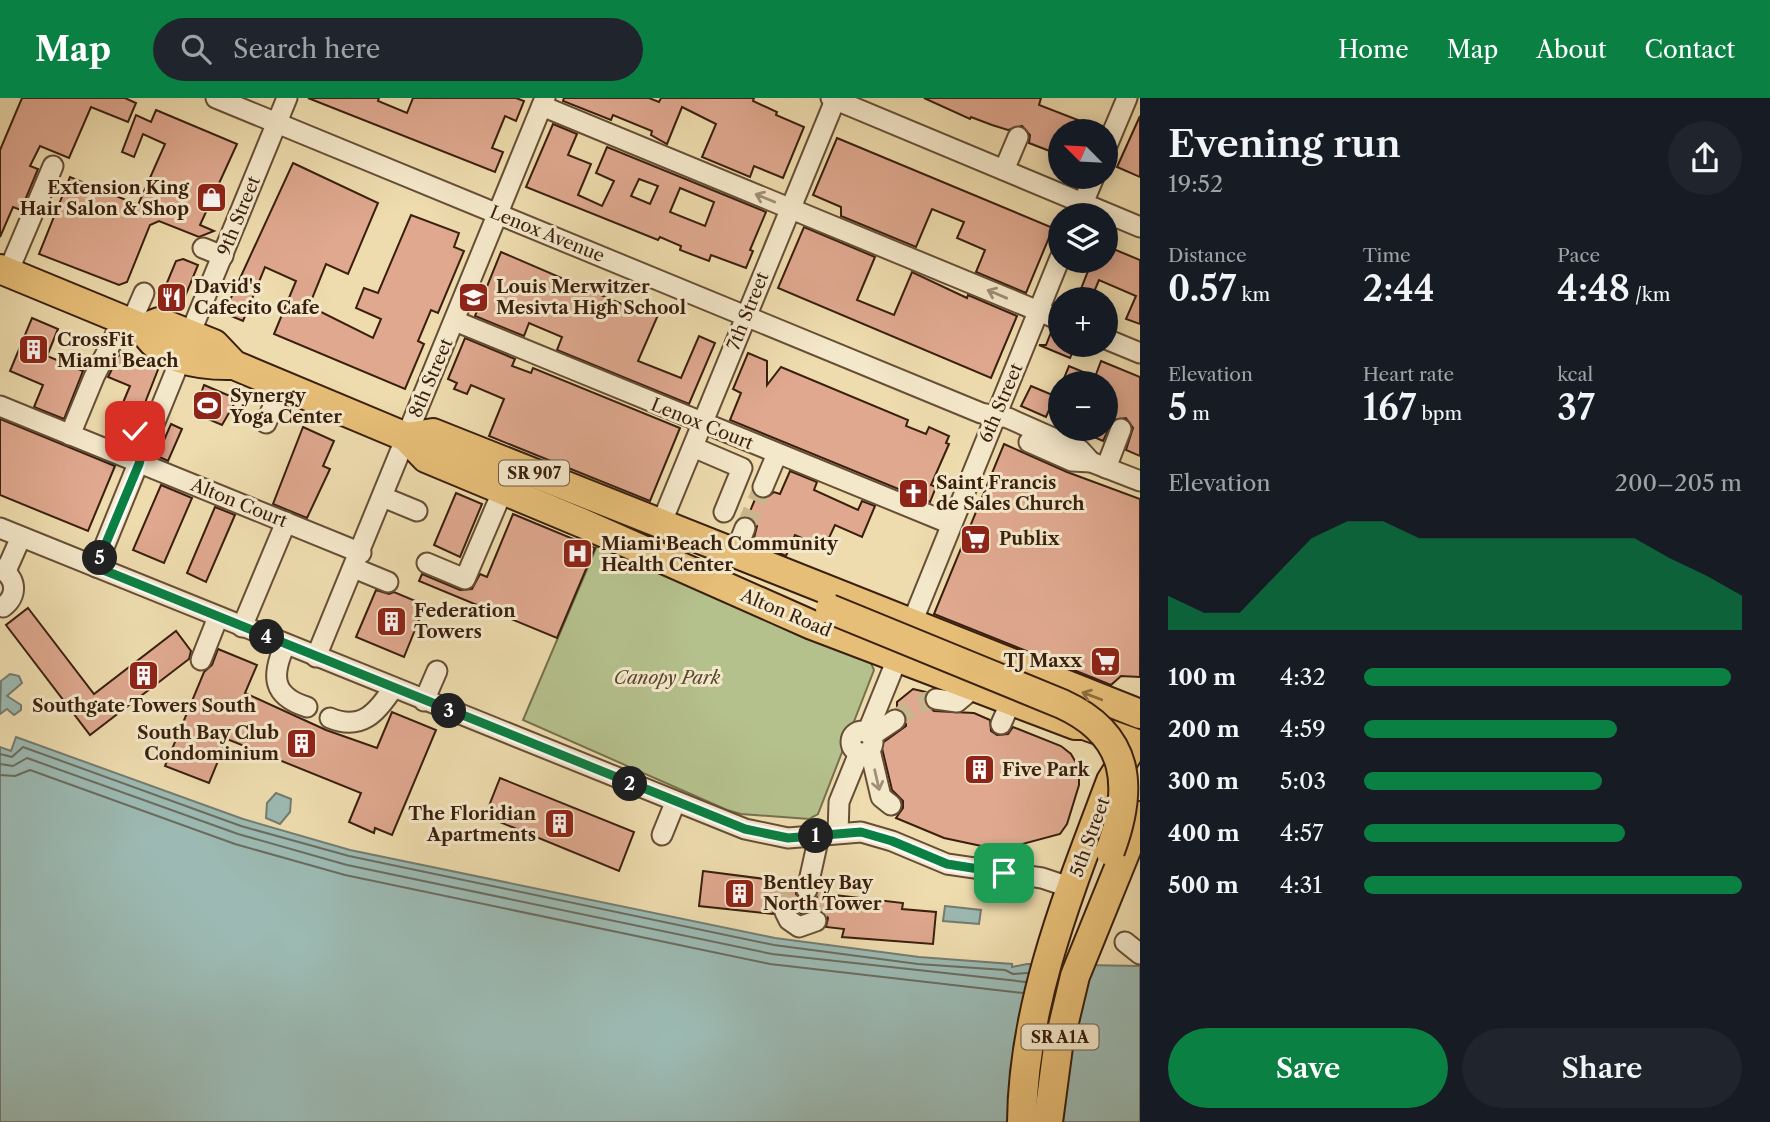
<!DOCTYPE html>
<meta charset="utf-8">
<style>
:root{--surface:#171b24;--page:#20242c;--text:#f1f3f6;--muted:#9ea1a6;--accent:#0b8043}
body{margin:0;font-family:"Libre Caslon Text",serif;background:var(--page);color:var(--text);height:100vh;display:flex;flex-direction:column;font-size:26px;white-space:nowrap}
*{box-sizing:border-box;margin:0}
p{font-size:23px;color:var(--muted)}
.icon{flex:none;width:38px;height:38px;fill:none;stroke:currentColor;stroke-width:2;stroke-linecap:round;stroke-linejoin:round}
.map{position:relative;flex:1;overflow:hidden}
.drawer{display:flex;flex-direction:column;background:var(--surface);width:630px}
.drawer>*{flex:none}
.needle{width:46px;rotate:294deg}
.fabs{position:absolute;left:1048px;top:21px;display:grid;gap:14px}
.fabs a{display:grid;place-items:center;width:70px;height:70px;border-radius:50%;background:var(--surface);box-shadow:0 4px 18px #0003;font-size:35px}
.pin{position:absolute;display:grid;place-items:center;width:60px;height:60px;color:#fff;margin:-30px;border-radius:14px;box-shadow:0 4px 10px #0006}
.km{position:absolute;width:35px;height:35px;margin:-18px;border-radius:50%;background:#222;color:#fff;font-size:19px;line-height:35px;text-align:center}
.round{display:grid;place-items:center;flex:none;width:74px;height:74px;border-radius:37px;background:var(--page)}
.overview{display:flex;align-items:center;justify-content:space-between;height:119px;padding:0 28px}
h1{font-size:38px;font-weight:600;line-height:52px}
.metrics{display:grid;grid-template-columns:repeat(3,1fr);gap:10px;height:119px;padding:7px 28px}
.metrics div{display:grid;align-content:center}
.metrics b{font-size:35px;font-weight:600}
.metrics small{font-size:19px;font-weight:400}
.metrics p{font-size:19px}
.chart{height:196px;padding:14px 28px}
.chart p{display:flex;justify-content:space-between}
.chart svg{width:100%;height:126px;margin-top:7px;fill:var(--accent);opacity:.7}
.primary-button{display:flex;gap:14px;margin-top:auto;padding:14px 28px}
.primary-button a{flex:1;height:80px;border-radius:42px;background:var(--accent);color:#fff;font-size:28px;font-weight:600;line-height:80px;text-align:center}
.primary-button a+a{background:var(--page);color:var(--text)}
ul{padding:0 28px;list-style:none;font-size:23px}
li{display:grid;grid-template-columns:112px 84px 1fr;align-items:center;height:52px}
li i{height:18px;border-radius:9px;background:var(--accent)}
header{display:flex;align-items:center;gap:42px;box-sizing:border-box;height:98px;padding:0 35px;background:var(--accent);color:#fff}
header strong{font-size:33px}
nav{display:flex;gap:38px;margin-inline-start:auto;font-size:24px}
.search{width:490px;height:63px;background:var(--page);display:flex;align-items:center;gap:18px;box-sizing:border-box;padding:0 24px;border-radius:38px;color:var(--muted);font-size:26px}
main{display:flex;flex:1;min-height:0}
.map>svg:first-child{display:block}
</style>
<header>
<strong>Map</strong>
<div class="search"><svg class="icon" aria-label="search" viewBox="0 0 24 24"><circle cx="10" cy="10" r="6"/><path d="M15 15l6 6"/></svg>Search here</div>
<nav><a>Home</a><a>Map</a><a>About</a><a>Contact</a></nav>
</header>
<main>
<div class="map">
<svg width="1140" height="1024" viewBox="0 0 1140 1024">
<rect width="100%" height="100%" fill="#eedcae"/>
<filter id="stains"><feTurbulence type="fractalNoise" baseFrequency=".00286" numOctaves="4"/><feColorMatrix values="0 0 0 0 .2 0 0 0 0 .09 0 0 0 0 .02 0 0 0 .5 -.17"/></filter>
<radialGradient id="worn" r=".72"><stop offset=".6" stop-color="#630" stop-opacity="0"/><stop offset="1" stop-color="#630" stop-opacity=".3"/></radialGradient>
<path fill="#b5c18d" stroke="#77704e" stroke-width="2" d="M599,443L871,565L874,572L818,716L809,721L741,716L727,712L523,622Z"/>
<g fill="#9cbab3" stroke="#747c71" stroke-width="2">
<path d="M10,576L19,578L22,585L7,598L21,607V612L14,617L7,611L0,616L1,583Z"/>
<path d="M16,639L243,721L350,752L775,840L919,859L1012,866V869L1027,866L1140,868V1024H0V649L11,653Z"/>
<path d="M276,695L291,701L290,714L280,726L266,720L267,705Z"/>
<path d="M945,808L981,812L979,826L943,823Z"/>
</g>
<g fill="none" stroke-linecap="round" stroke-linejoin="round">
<g stroke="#6a6c60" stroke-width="2">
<path d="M0,656L12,659L23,649L241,728L349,758L774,847L918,866L1005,872L1013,876L1028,875"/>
<path d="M0,666L13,668L27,660L238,736L347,767L772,856L1026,884"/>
<path d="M0,677L15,678L30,672L235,746L345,777L770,866L1023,895"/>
</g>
</g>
<g fill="#dfa88f" stroke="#391f0e" stroke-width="2" fill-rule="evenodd">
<path d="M22,0H125L136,5L128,24L91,9L69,60L40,48L30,68L38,71L21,112L13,109L0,139V52Z"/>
<path d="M308,0H379L378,3L407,15L413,0H516L524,3L516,23L505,18L492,50L503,54L495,74Z"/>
<path d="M564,0H649L659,4L661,0H754L753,3L777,14L776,17L804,29L783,80L754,68L750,79L702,59L716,26L682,9L667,46L651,37L652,33L613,17L611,22L563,3Z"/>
<path d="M924,0H1041L1039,7L1101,31L1060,33V57L1029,45L1030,37L1022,28L1008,32L992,27L971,19L970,21Z"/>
<path d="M156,12L237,46L200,127L214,133L199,139L159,123L150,127L127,184L119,187L39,156L70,79L138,107L165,46L143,36L134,59L122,54L136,17L151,24Z"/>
<path d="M1140,18V79L1117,69Z"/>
<path d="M553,26L577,36L568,57L591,66L578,97L602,108L614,83L596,75L607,49L766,114L750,152L753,153L746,170L711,157L709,163L680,152L681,148L660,139L658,142L526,89ZM639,81L658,88L650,106L631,98ZM680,90L714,104L705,128L670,114Z"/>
<path d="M837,40L1053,130L1026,195L976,174L985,152L957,140L964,124L932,111L916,149L841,118V109L813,97Z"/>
<path d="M293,65L378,105L348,176L326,166L309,208L373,240L381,221L356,210L364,190L378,195L411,117L459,135L454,149L464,153L438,215L431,212L418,243L424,246L405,291L274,236L296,183L265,169L243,223L224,215Z"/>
<path d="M804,129L875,159L857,202L894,217L912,174L967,200L968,197L1017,218L991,280L778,190Z"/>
<path d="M1106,148L1140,162V226L1126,221L1136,198L1099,182L1091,201H1077L1092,163H1106Z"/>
<path d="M501,154L638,213L639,209L658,217L638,263L681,280L699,238L715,245L689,306L557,252L562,239L529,225L524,238L475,218Z"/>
<path d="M183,161L198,167L182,206L173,210L164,206L161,199L176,163Z"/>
<path d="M32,220L58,231L47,258L83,273L64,321L34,309L43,287L10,273Z"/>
<path d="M1052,232L1060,234V247H1076L1070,260L1039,247H1046Z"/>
<path d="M465,240L515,261L512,268L531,275L533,270L680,330L650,403L489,338L504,301L471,287L467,296L454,291L457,285L448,281Z"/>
<path d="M121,253L159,269L141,315L122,307L130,288L108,279Z"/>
<path d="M748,255L767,263V287L781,269L908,322L906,328L926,336L929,329L949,338L946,345L949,346L931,387L936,389L930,404L730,322L741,295L733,291Z"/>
<path d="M1101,263L1140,279V358L1126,352L1133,330L1126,320L1113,322L1103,343L1076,331H1106V285H1062L1069,268L1095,279Z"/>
<path d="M204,287L237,301L222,327L194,315Z"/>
<path d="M1031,288L1055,298L1046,319L1021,308Z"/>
<path d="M0,321L115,368L88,433L0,397Z"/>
<path d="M171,326L182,331L168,363L157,358Z"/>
<path d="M303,329L334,343L323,368L330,371L307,420L273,406Z"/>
<path d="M1004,346L1067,374L1140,401V579L1121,578L1111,587L934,516Z"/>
<path d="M790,373L817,384L814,392L858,412L862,403L875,408L862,439L835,427L828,442L824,440L820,448L795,437L786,458L753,444L757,428L748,418L756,399L765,401L774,394L780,396Z"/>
<path d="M161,387L192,400L164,465L133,452Z"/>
<path d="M456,395L482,406L460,459L434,447Z"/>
<path d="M215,409L235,417L206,484L187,475Z"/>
<path d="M513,416L595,450L557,540L419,483L422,476L460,492L472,491L480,476L487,479Z"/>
<path d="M376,492L389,496L394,494L425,507L404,559L356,539Z"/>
<path d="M28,510L94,596L176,533L191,553L189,561L90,637L6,527Z"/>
<path d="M218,551L257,567L245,595L326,632L377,650L392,614L436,632L392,737L375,730L374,735L349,724L361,695L227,641L209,685L165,668L204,574L212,567Z"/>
<path d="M913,591L926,594L924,605L934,613L974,615L990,622L991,633L997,637L1008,636L1013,629L1061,648L1071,656L1079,670V687L1067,726L1060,736L1000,752L944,740L896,720L903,710V703L892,692L881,646L906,628V616L897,610V604Z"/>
<path d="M500,680L634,734L619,773L485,718Z"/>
<path d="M703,773L796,785V796L805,804L816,801L819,792L826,796L903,805L902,811L936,814L933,846L842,839L844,831L826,829L828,820L823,813L813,811L801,815L786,802L775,807L773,816L699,808Z"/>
</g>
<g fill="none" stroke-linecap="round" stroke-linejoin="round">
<g stroke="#cab68e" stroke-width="19" stroke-dasharray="19 10" stroke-linecap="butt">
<path d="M745,430L763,389"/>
<path d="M895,622L916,606L936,601"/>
<path d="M785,814V805L792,795L810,793L821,806L816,823"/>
</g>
<defs>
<g id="minor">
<path d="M216,0L981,315L1008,320L1080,352L1091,364"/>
<path d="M831,0L1140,129"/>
<path d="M542,8L1060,222"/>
<path d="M1106,50L1127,0"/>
<path d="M1004,72L1018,39"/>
<path d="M1078,117L1094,79"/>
<path d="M203,150L223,158"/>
<path d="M8,174L53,68"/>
<path d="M455,223L951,426"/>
<path d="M131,225L144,195"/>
<path d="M190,236L287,0"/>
<path d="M1106,241L1140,255"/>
<path d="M0,308L361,455"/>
<path d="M266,325L282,287"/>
<path d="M70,337L94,279L123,222"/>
<path d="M1029,344L1072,363L1091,364L1140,383"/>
<path d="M693,349L742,370L724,414"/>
<path d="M1106,370L1121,331"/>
<path d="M763,389L777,356"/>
<path d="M383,399L417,413"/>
<path d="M661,426L836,0"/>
<path d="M0,430L745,731L788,740L861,734L892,743L947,766L1042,780L1072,790"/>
<path d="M735,455L745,430"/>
<path d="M427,465L465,481L503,392"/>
<path d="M96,469L181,260"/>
<path d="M354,470L388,484"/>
<path d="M0,471C17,479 18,498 3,509"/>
<path d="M6,473L21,439"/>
<path d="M911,527L1060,160"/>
<path d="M242,529L286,424"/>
<path d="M285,547C271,578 272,598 307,609"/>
<path d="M316,559L545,0"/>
<path d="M201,562L218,519"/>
<path d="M936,601L957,604L976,588"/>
<path d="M424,603L437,573"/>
<path d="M330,620C361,633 377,615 393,590"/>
<path d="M1001,626L1012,601"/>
<circle cx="862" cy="644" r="11"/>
<path d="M867,635L897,561"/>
<path d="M871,638L895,622"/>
<path d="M870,652L881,699L891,707"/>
<path d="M838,735L839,704L859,655"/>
<path d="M662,737L675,705"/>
<path d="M807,792L819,738"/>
<path d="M785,814L789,822L799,829L816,823"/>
<path d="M1125,844L1140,856"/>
</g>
<g id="highway">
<path d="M0,171L143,230C159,262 200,268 234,267"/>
<path d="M143,230L159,224L214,246L234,267L406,339L426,360L582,425L812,527L1075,627H1084L1140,647"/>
<path d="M406,339L433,335L1140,616"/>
<path d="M1022,1024C1023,905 1070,792 1111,683L1129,654"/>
<path d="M1048,1024L1058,949L1075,878L1140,718"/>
</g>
</defs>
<use href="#minor" stroke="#664e36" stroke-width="23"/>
<use href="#highway" stroke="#391f0e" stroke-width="32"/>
<use href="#minor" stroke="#f4e8ca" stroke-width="19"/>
<use href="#highway" stroke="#e7be77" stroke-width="28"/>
<defs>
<path id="highway-bridge" d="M830,511L1062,606C1130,637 1134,689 1110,753"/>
</defs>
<use href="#highway-bridge" stroke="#391f0e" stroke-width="32" stroke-linecap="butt"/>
<use href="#highway-bridge" stroke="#e7be77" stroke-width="28"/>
</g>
<defs><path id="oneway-shaft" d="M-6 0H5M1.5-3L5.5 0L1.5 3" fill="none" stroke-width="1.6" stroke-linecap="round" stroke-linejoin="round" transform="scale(1.75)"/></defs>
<g stroke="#a08e75">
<use href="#oneway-shaft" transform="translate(765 100) rotate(-158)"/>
<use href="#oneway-shaft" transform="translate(997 196) rotate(-157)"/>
<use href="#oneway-shaft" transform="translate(877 682) rotate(77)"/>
</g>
<use stroke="#906e42" href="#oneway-shaft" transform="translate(1092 598) rotate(-159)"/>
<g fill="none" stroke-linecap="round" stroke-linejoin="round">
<defs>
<path id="route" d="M135,333L147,338L139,366L96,469L745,731L788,740L861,734L892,743L947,766L1004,775"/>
</defs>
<use href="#route" stroke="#fff" stroke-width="14"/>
<use href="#route" stroke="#0b8043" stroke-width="9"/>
</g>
<defs>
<symbol id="shop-square" viewBox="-11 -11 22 22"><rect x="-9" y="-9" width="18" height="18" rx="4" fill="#8f2418" stroke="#f4e8ca"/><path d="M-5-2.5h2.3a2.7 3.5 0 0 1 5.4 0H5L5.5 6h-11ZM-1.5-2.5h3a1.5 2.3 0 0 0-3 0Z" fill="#fff"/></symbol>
<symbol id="restaurant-square" viewBox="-11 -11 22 22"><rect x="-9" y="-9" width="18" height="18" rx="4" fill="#8f2418" stroke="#f4e8ca"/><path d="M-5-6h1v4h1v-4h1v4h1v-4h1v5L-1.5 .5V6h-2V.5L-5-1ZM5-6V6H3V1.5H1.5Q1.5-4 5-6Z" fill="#fff"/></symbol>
<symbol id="school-square" viewBox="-11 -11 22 22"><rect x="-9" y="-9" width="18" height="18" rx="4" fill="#8f2418" stroke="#f4e8ca"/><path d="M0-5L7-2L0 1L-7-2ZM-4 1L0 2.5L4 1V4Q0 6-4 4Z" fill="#fff"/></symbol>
<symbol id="building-square" viewBox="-11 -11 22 22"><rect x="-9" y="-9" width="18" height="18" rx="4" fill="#8f2418" stroke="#f4e8ca"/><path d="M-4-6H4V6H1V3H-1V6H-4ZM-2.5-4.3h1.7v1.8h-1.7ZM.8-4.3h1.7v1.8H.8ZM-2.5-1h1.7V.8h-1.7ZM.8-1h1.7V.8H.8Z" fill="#fff"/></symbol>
<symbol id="stadium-square" viewBox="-11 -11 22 22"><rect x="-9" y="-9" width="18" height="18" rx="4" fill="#8f2418" stroke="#f4e8ca"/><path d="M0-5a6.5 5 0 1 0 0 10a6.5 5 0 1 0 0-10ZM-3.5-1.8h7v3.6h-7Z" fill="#fff"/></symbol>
<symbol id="church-square" viewBox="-11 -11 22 22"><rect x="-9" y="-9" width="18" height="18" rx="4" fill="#8f2418" stroke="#f4e8ca"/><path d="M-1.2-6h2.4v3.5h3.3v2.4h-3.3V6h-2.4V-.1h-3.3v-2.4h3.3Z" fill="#fff"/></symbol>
<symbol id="supermarket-square" viewBox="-11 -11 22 22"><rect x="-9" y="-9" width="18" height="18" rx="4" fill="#8f2418" stroke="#f4e8ca"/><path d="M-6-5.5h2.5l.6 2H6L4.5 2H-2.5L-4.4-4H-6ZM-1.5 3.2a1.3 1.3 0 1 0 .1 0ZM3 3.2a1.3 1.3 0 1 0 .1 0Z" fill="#fff"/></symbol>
<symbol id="hospital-square" viewBox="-11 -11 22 22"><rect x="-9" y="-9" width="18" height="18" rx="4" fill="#8f2418" stroke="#f4e8ca"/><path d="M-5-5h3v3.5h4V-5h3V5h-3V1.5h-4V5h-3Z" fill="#fff"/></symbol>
</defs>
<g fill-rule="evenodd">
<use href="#shop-square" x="194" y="82" width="35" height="35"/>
<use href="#restaurant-square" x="154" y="182" width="35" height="35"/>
<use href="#school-square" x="456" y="182" width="35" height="35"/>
<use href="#building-square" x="16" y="234" width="35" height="35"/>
<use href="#stadium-square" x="190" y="290" width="35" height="35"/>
<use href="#church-square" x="896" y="378" width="35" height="35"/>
<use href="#supermarket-square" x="958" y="424" width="35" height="35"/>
<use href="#hospital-square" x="560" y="438" width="35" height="35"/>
<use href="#building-square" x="374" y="506" width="35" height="35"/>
<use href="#supermarket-square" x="1088" y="546" width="35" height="35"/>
<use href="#building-square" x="126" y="560" width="35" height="35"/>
<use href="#building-square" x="284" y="628" width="35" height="35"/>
<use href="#building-square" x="962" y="654" width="35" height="35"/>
<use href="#building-square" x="542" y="708" width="35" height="35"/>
<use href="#building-square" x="722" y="778" width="35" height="35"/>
</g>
<g text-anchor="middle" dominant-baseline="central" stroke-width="6" stroke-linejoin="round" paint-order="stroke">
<g fill="#f4e8ca" stroke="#715b46" stroke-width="2">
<rect x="499" y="362.5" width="70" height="25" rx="5"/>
<rect x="1021.5" y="926.5" width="77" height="25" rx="5"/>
</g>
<g font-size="16" font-weight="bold" fill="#391f0e">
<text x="534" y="375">SR 907</text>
<text x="1060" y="939">SR A1A</text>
</g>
<g font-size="18" font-weight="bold" fill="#391f0e" stroke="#f4e8ca" text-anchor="start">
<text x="189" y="90" text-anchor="end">Extension King<tspan x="189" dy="21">Hair Salon &amp; Shop</tspan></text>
<text x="194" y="189">David's<tspan x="194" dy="21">Cafecito Cafe</tspan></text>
<text x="496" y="189">Louis Merwitzer<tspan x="496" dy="21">Mesivta High School</tspan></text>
<text x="57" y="242">CrossFit<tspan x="57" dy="21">Miami Beach</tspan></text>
<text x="230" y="298">Synergy<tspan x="230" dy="21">Yoga Center</tspan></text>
<text x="936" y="385">Saint Francis<tspan x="936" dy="21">de Sales Church</tspan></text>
<text x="999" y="441">Publix</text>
<text x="601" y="446">Miami Beach Community<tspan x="601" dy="21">Health Center</tspan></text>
<text x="414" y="513">Federation<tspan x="414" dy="21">Towers</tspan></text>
<text x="1082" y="563" text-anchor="end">TJ Maxx</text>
<text x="144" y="608" text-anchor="middle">Southgate Towers South</text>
<text x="279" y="635" text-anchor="end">South Bay Club<tspan x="279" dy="21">Condominium</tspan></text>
<text x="1002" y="672">Five Park</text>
<text x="536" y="716" text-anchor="end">The Floridian<tspan x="536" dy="21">Apartments</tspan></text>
<text x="763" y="785">Bentley Bay<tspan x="763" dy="21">North Tower</tspan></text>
</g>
<g font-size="18" fill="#391f0e" stroke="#f4e8ca">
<text transform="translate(239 118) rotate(-68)">9th Street</text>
<text transform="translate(547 136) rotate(22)">Lenox Avenue</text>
<text transform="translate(748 213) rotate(-68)">7th Street</text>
<text transform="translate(431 280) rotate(-67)">8th Street</text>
<text transform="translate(1001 305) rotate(-67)">6th Street</text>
<text transform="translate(702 326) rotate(22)">Lenox Court</text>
<text transform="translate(239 405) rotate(22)">Alton Court</text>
<text transform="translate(786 515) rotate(23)">Alton Road</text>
<text transform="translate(1090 739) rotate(-70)">5th Street</text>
</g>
<g font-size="18" font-style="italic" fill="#58482e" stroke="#f4e8ca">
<text x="667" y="580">Canopy Park</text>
</g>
</g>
<rect width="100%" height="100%" filter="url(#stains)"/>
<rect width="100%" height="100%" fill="url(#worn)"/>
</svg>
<div class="fabs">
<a><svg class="needle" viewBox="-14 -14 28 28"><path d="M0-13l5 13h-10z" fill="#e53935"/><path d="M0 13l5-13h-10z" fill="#9ea1a6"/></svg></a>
<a><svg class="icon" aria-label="layers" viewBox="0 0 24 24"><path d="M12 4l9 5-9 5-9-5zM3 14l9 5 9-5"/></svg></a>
<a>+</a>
<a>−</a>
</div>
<div class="pin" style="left:1004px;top:775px;background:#1e9e55"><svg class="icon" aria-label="arrive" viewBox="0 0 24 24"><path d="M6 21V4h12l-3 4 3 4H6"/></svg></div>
<div class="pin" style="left:135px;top:333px;background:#d93025"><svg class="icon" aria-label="check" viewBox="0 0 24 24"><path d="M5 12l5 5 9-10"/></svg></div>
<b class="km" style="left:816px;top:738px">1</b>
<b class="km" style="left:630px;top:686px">2</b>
<b class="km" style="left:449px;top:613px">3</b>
<b class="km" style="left:267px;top:539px">4</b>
<b class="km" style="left:100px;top:460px">5</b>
</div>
<section class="drawer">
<div class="overview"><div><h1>Evening run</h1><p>19:52</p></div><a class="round"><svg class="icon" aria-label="share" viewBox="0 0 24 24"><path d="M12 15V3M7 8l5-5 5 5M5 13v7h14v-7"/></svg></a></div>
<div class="metrics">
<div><p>Distance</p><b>0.57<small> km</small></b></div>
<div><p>Time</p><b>2:44</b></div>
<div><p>Pace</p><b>4:48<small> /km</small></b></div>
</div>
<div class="metrics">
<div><p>Elevation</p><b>5<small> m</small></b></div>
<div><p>Heart rate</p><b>167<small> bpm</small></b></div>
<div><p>kcal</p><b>37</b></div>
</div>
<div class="chart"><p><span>Elevation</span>200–205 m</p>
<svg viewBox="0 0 160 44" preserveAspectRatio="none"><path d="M0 44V32L10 38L20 38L30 25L40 12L50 6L60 6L70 12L80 12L90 12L100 12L110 12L120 12L130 12L140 19L150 25L160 32V44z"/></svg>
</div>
<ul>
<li><b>100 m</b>4:32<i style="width:97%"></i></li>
<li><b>200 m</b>4:59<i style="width:67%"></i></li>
<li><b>300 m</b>5:03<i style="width:63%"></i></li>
<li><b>400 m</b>4:57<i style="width:69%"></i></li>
<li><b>500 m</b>4:31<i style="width:100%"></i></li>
</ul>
<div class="primary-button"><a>Save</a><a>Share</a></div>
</section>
</main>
